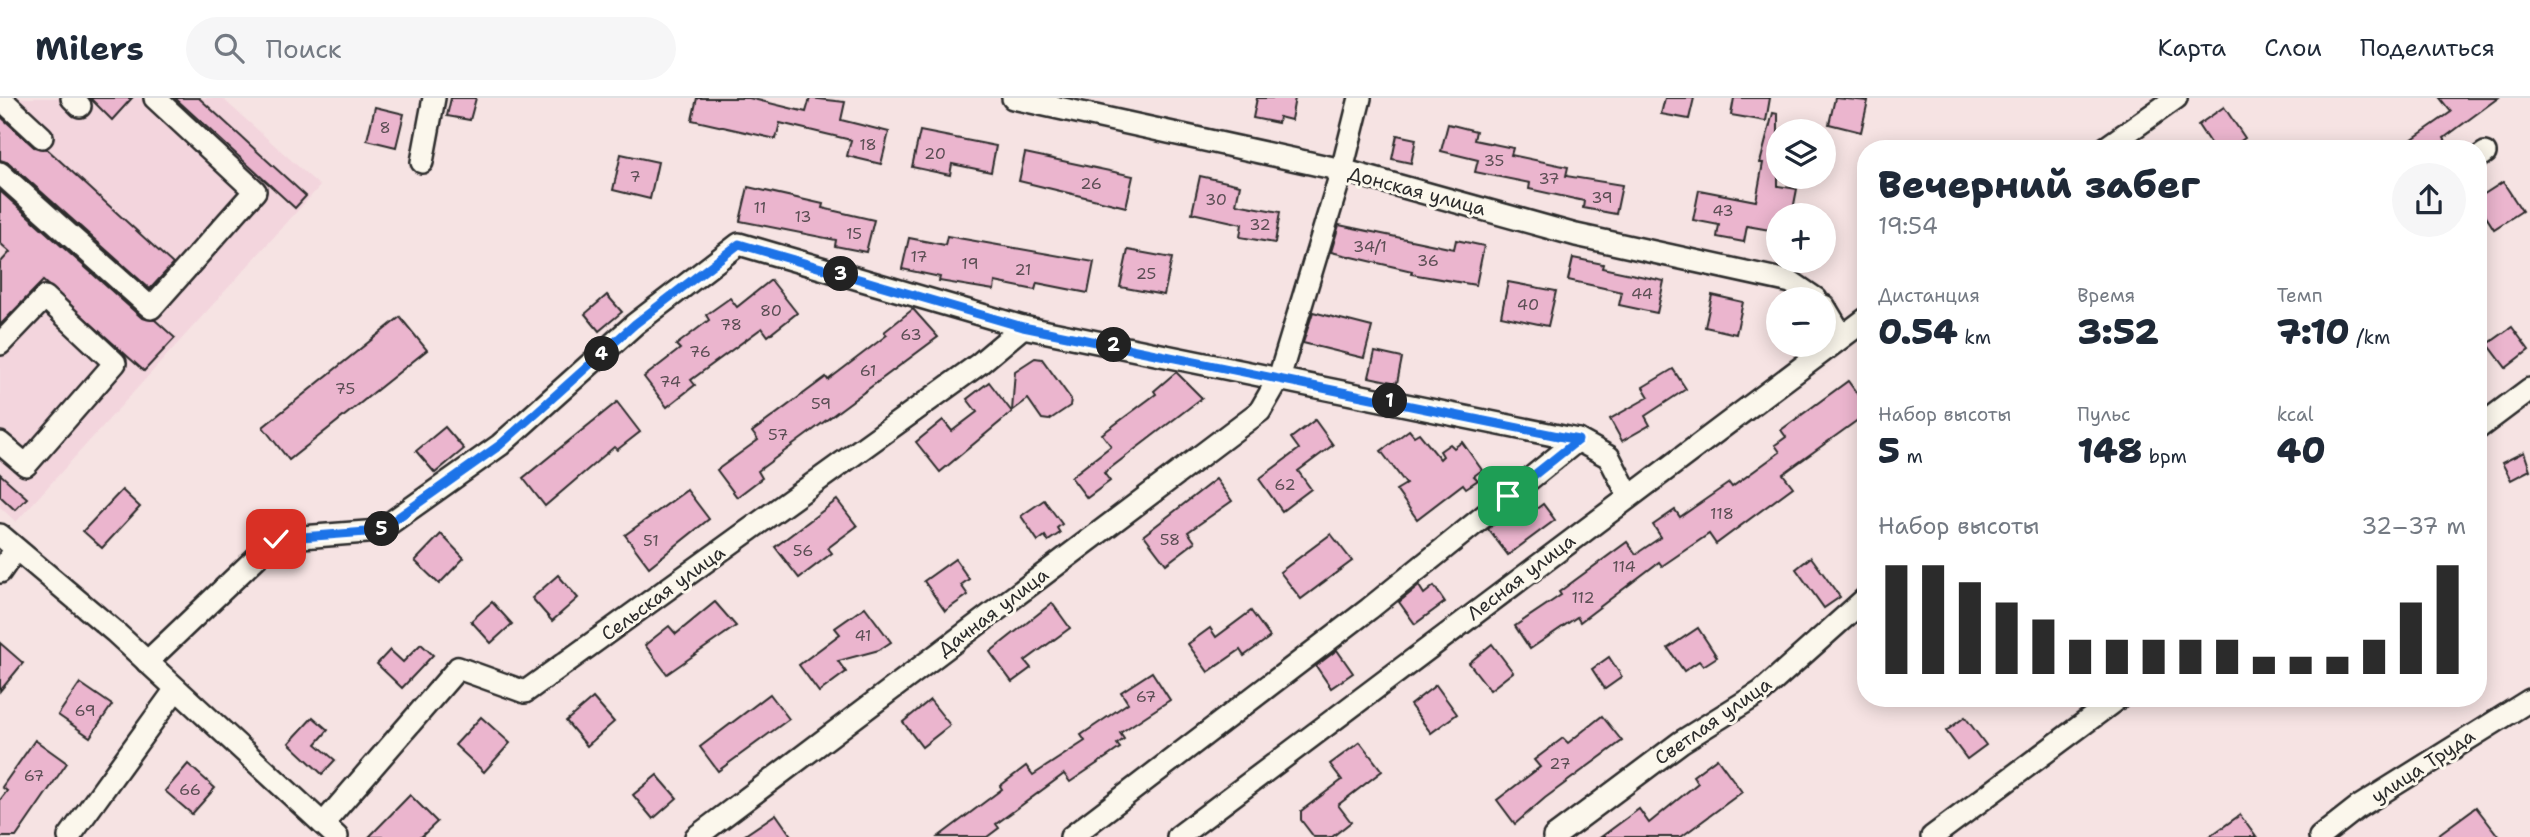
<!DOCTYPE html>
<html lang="ru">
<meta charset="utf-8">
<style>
:root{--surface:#fff;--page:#f6f6f7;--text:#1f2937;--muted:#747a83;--line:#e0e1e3;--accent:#2b2b2b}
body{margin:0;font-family:"Shantell Sans",sans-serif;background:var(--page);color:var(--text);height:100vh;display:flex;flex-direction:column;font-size:26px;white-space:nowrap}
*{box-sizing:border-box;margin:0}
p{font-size:23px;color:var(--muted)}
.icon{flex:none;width:38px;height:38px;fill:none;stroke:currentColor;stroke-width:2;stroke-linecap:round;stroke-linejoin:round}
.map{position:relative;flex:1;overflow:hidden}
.sheet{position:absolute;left:1857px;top:42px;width:630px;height:567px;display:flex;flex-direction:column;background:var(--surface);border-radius:28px;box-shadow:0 4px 18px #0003}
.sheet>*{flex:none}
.tools{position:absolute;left:1766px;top:21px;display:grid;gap:14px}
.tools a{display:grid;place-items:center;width:70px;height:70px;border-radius:50%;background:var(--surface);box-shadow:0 4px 18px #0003;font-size:35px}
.pin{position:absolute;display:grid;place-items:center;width:60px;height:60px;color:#fff;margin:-30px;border-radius:14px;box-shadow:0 4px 10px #0006}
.km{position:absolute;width:35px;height:35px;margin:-18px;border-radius:50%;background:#222;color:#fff;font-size:19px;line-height:35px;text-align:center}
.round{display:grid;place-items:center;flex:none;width:74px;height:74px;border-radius:37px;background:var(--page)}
.overview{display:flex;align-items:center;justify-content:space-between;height:119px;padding:0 21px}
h1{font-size:38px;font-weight:800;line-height:52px}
.figures{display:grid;grid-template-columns:repeat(3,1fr);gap:10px;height:119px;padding:7px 21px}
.figures div{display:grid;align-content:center}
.figures b{font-size:35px;font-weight:800}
.figures small{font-size:19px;font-weight:400}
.figures p{font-size:19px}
.chart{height:196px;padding:14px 21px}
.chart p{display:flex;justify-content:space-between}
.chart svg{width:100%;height:126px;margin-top:7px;stroke:var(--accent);stroke-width:6}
header{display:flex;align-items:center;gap:42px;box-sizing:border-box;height:98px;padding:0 35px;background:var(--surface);border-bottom:2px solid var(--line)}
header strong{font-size:33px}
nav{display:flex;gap:38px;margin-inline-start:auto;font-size:24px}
.search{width:490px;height:63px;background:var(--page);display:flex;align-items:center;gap:18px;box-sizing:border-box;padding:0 24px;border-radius:38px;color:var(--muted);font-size:26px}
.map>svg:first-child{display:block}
</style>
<header>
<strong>Milers</strong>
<div class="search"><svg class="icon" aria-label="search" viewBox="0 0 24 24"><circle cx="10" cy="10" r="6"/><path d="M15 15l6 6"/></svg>Поиск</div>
<nav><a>Карта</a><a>Слои</a><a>Поделиться</a></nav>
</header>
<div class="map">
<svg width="2530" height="739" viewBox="0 0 2530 739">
<rect width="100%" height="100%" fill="#f6e3e3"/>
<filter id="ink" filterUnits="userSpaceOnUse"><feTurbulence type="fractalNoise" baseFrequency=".0143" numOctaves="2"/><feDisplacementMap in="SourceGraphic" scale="14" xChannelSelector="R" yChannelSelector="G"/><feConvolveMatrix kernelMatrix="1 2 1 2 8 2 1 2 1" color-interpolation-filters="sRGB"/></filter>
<g filter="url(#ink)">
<path fill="#f3d5dd" d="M0,0H222L320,88L16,424L0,409Z"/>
<g fill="#ebb5ce" stroke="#2b2b2b" stroke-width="2">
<path d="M90,0H132L112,22Z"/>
<path d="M175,0H199L306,98L295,110Z"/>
<path d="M451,0H476L470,22L447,18Z"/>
<path d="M697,0H749L806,14L810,0L845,4L841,22L889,34L881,66L847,58L851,42L780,25L776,41L692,22Z"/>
<path d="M1257,0H1295L1291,22L1279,19L1278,25L1253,20Z"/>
<path d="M1665,0H1694L1689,21L1661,16Z"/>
<path d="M1734,0H1770L1766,23L1731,17Z"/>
<path d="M1835,0L1868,3L1861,34L1829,26Z"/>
<path d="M2440,0H2498L2444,40L2451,51H2398L2451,14Z"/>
<path d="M375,9L404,16L396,49L367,42Z"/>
<path d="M2224,9L2245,40L2229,51H2214L2198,27Z"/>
<path d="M1773,15L1778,16V88L1797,91L1792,117H1778V129L1775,133L1747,128L1744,144L1717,139L1719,127L1693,122L1699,92L1756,103L1763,65H1760Z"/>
<path d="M0,18L34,49L47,51L173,166L150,191L9,65L0,62Z"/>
<path d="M1448,26L1476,33L1474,42L1513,50L1511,57L1568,69L1566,78L1622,87L1616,116L1583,110L1584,103L1529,91L1530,85L1475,74L1478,62L1441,53Z"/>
<path d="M920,33L996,48L991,74L952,66L950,77L912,69Z"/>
<path d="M1397,37L1416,41L1411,65L1392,61Z"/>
<path d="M1025,55L1133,78L1126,109L1019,83Z"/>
<path d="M621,56L658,64L650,101L613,92Z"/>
<path d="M1200,78L1240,87L1236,106L1280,114L1275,145L1240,139L1242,126L1192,115Z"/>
<path d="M2503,84L2522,113L2494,131L2478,106V100Z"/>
<path d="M748,89L823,106L822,110L874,122L866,154L835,148L836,142L740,123Z"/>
<path d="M0,93L142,220L155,222L175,240L144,273L43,183L0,227V165L10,154L0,145Z"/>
<path d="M1339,127L1454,151L1456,142L1484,148L1476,187L1411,176L1412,173L1331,154Z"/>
<path d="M947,138L1094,164L1088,195L1037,185L1035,192L995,184L994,192L939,183L940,179L902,171L909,140L945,147Z"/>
<path d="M1128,152L1172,160L1164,197L1120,189Z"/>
<path d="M1573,160L1603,166L1602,170L1664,183L1657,215L1619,207L1622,194L1568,182Z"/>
<path d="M771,182L797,215L768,238L762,230L691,282L695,287L667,309L644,279L680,251L676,247L709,222L706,217L730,200L737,209Z"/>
<path d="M1508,184L1556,193L1548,228L1501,218Z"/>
<path d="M607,197L622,214L599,233L585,216Z"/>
<path d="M1712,197L1743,204L1736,236L1705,229Z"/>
<path d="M913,211L938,239L758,373L762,380L737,399L717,372L758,342L752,334L826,279L828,282L887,237L884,234Z"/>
<path d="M1313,214L1372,229L1364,260L1303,245Z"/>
<path d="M400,219L427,252L289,362L263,329Z"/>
<path d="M2512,229L2529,252L2506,270L2488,246Z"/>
<path d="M1375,254L1402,260L1397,285L1369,279Z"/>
<path d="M1035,260L1042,261L1071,301L1070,308L1049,322L1042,321L1028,301L1012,313L1015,273Z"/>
<path d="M1673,271L1686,291L1645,318L1650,327L1622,343L1610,321L1649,299L1643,289Z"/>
<path d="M1176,274L1202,300L1104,375L1110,383L1087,400L1071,379L1111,348L1102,336L1156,296L1154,293Z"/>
<path d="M1848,283L1866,308V316L1783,376L1793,389L1716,446L1709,436L1662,468L1659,464L1580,524L1577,519L1530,551L1515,528L1561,497L1559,494L1627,444L1636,456L1661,439L1653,427L1675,412L1680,419L1729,385L1732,389L1780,354L1775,347L1786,339L1781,332Z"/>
<path d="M989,284L1012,314L940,374L916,344L943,322L952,333L977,314L967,301Z"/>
<path d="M617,304L640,334L617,352L614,349L545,408L523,380Z"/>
<path d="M1315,322L1333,347L1298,373L1311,391L1282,413L1259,381L1299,351L1291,340Z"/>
<path d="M445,329L464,351L435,375L416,353Z"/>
<path d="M1409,332L1414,338L1419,335L1440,361L1443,358L1440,353L1450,346L1454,350L1462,344L1482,372L1474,378L1478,382L1466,390L1463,386L1417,421L1396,392L1406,386L1381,353Z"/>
<path d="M2524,354L2530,372L2511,382L2502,365Z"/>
<path d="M0,376L27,400L15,412L0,398Z"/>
<path d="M1216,381L1232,403L1188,434L1195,444L1166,466L1144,437Z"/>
<path d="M122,392L140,409L102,450L83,433Z"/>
<path d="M687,392L709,421L649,469L625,437Z"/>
<path d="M837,402L857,428L828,450L832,455L799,480L775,449Z"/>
<path d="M1044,402L1062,426L1057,430L1060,435L1048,443L1045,438L1038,443L1021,418Z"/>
<path d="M1523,404L1531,415L1543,406L1555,422L1508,457L1488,431Z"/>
<path d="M441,436L464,460L439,486L415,463Z"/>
<path d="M1331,436L1352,463L1301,501L1280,474Z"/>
<path d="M1811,459L1840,499L1824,510L1796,471Z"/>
<path d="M955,461L969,481L961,487L968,497L945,513L924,483Z"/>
<path d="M558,477L578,500L552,523L532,500Z"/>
<path d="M1419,488L1424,496L1434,488L1445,504L1415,526L1399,504Z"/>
<path d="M492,504L512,526L491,545L471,523Z"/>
<path d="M715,504L736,528L667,576L645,547L669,528L676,536Z"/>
<path d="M1052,505L1070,530L1025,563L1031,570L1012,584L990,554Z"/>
<path d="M865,509L891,544L879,552L838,563L846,574L819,594L799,567L840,536L835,530Z"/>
<path d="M1251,513L1270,539L1244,558L1240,552L1208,574L1188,546L1210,530L1216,539Z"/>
<path d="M1698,530L1717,559L1703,568L1699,563L1684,573L1668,550Z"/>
<path d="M0,545L23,565L0,593Z"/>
<path d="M421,546L433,557L402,590L377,566L390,552L403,564Z"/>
<path d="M1492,546L1513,574L1490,592L1469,565Z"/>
<path d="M1337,552L1353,575L1331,590L1316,568Z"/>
<path d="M1609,559L1622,579L1605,591L1592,571Z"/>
<path d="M1152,574L1170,602L1120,635L1124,641L1117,646L1120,650L1070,684L1064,676L996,726L999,730L987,739H938L1002,691L1000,688L1026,668L1033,677L1085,643L1081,637L1128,605L1121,594Z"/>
<path d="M80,585L112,607L90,639L58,617Z"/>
<path d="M1436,587L1457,616L1431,635L1410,607Z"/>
<path d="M770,596L789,621L718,673L700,649Z"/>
<path d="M593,600L614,624L587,648L566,623Z"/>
<path d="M930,602L950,627L922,649L903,624Z"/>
<path d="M1602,618L1622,643L1545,700L1515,726L1497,702L1540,669L1534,662L1563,640L1568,645Z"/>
<path d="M313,619L328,632L316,646L335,662L322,676L289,645Z"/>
<path d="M481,619L510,645L484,674L455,647Z"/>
<path d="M1965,619L1986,647L1967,661L1946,633Z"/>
<path d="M35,642L67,665L16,739H0V702L7,693L2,689Z"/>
<path d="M1360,644L1382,673L1338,707L1351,724L1332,739H1314L1301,722V713L1342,682L1330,666Z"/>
<path d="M1717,660L1742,694L1681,739H1601L1639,711L1649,725L1698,685L1693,678Z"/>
<path d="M188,666L215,690L192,716L165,693Z"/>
<path d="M657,677L677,700L653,721L633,697Z"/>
<path d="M410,697L437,724L421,739H369Z"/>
<path d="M2476,709L2499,739H2435Z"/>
<path d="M776,716L792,739H742Z"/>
<path d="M2240,717L2256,739H2209Z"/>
</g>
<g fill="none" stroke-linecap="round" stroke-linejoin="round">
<defs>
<g id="minor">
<path d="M0,0L42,39"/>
<path d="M72,0L80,8"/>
<path d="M1013,0L1342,72L1576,137L1791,184L1816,201"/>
<path d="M2104,51L2176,0"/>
<path d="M2478,60L2485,55"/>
<path d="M422,64L434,0"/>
<path d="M0,75L151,210L255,93L155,0"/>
<path d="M1824,208L1842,238"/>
<path d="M0,246L45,199L115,265L26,367L0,345"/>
<path d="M2478,330L2530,291"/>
<path d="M0,437L115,534L337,739"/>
<path d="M0,474L16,451"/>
<path d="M147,564L276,441L379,433L500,347L635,226L739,146L1023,229L1578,342L1609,359L1629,398"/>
<path d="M323,726L458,570L525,594L979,266L1023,229"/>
<path d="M69,739L176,591"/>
<path d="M696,739L1260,313L1279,280L1342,72L1360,0"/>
<path d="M1071,739L1369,511L1578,342"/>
<path d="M1178,739L1866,221"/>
<path d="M1554,739L1681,644L1761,594L1866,500"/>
<path d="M1932,739L2118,600"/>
<path d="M2320,739L2357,710L2530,602"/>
</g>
</defs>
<use href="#minor" stroke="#2b2b2b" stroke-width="26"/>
<use href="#minor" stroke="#fbf7ec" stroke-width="21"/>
</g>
</g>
<g fill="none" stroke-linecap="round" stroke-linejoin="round" filter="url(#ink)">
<defs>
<path id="route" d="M276,441L379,433L500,347L635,226L739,146L1023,229L1578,342L1508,398"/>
</defs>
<use href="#route" stroke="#fff" stroke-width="14"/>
<use href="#route" stroke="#1a73e8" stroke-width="9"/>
</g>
<g text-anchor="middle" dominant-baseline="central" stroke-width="6" stroke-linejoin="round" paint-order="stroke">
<g font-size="16" fill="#5b4e54">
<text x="385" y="29">8</text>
<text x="868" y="46">18</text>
<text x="935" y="55">20</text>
<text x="1494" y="62">35</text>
<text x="635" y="78">7</text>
<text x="1549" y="80">37</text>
<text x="1091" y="85">26</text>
<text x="1602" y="99">39</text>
<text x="1216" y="101">30</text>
<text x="760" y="109">11</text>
<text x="1723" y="112">43</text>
<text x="803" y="118">13</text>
<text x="1260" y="126">32</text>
<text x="854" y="135">15</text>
<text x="1370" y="148">34/1</text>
<text x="919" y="158">17</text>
<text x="1428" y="162">36</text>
<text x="970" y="165">19</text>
<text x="1023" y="171">21</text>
<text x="1146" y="175">25</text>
<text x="1642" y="195">44</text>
<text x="1528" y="206">40</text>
<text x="771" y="212">80</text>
<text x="731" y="226">78</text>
<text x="911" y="236">63</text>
<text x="700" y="253">76</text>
<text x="868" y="272">61</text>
<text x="670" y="283">74</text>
<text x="345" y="290">75</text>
<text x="821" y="305">59</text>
<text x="778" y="336">57</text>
<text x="1285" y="386">62</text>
<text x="1722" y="415">118</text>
<text x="1170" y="441">58</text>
<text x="651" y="442">51</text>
<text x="803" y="452">56</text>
<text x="1624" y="468">114</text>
<text x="1583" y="499">112</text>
<text x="863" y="537">41</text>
<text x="1146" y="598">67</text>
<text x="85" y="612">69</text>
<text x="1560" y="665">27</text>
<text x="34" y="677">67</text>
<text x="190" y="691">66</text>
</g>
<g font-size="19" fill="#2b2b2b" stroke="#fbf7ec">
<text transform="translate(1417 93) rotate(15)">Донская улица</text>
<text transform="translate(1521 479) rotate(-37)">Лесная улица</text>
<text transform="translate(663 495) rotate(-36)">Сельская улица</text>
<text transform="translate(993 514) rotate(-37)">Дачная улица</text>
<text transform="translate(1713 623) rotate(-35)">Светлая улица</text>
<text transform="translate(2423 668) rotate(-33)">улица Труда</text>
</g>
</g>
</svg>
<div class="tools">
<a><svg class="icon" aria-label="layers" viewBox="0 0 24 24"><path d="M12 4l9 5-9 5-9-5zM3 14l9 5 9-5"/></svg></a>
<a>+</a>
<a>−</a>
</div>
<div class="pin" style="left:1508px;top:398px;background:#1e9e55"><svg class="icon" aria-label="arrive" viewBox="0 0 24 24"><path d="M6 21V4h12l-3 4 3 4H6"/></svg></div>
<div class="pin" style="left:276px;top:441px;background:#d93025"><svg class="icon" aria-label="check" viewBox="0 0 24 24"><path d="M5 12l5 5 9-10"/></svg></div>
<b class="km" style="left:1390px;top:303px">1</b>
<b class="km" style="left:1114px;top:247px">2</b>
<b class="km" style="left:841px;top:176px">3</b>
<b class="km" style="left:602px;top:256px">4</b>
<b class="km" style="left:382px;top:431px">5</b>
<section class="sheet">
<div class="overview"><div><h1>Вечерний забег</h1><p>19:54</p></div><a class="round"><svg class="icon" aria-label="share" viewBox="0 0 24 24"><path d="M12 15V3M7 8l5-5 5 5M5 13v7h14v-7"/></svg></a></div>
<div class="figures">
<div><p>Дистанция</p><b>0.54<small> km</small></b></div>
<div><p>Время</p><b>3:52</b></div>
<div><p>Темп</p><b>7:10<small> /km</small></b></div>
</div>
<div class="figures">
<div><p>Набор высоты</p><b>5<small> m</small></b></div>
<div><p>Пульс</p><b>148<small> bpm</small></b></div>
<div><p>kcal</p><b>40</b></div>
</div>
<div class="chart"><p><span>Набор высоты</span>32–37 m</p>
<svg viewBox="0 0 160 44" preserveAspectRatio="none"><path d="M5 44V6M15 44V6M25 44V12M35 44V19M45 44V25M55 44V32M65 44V32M75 44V32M85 44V32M95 44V32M105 44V38M115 44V38M125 44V38M135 44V32M145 44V19M155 44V6"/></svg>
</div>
</section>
</div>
